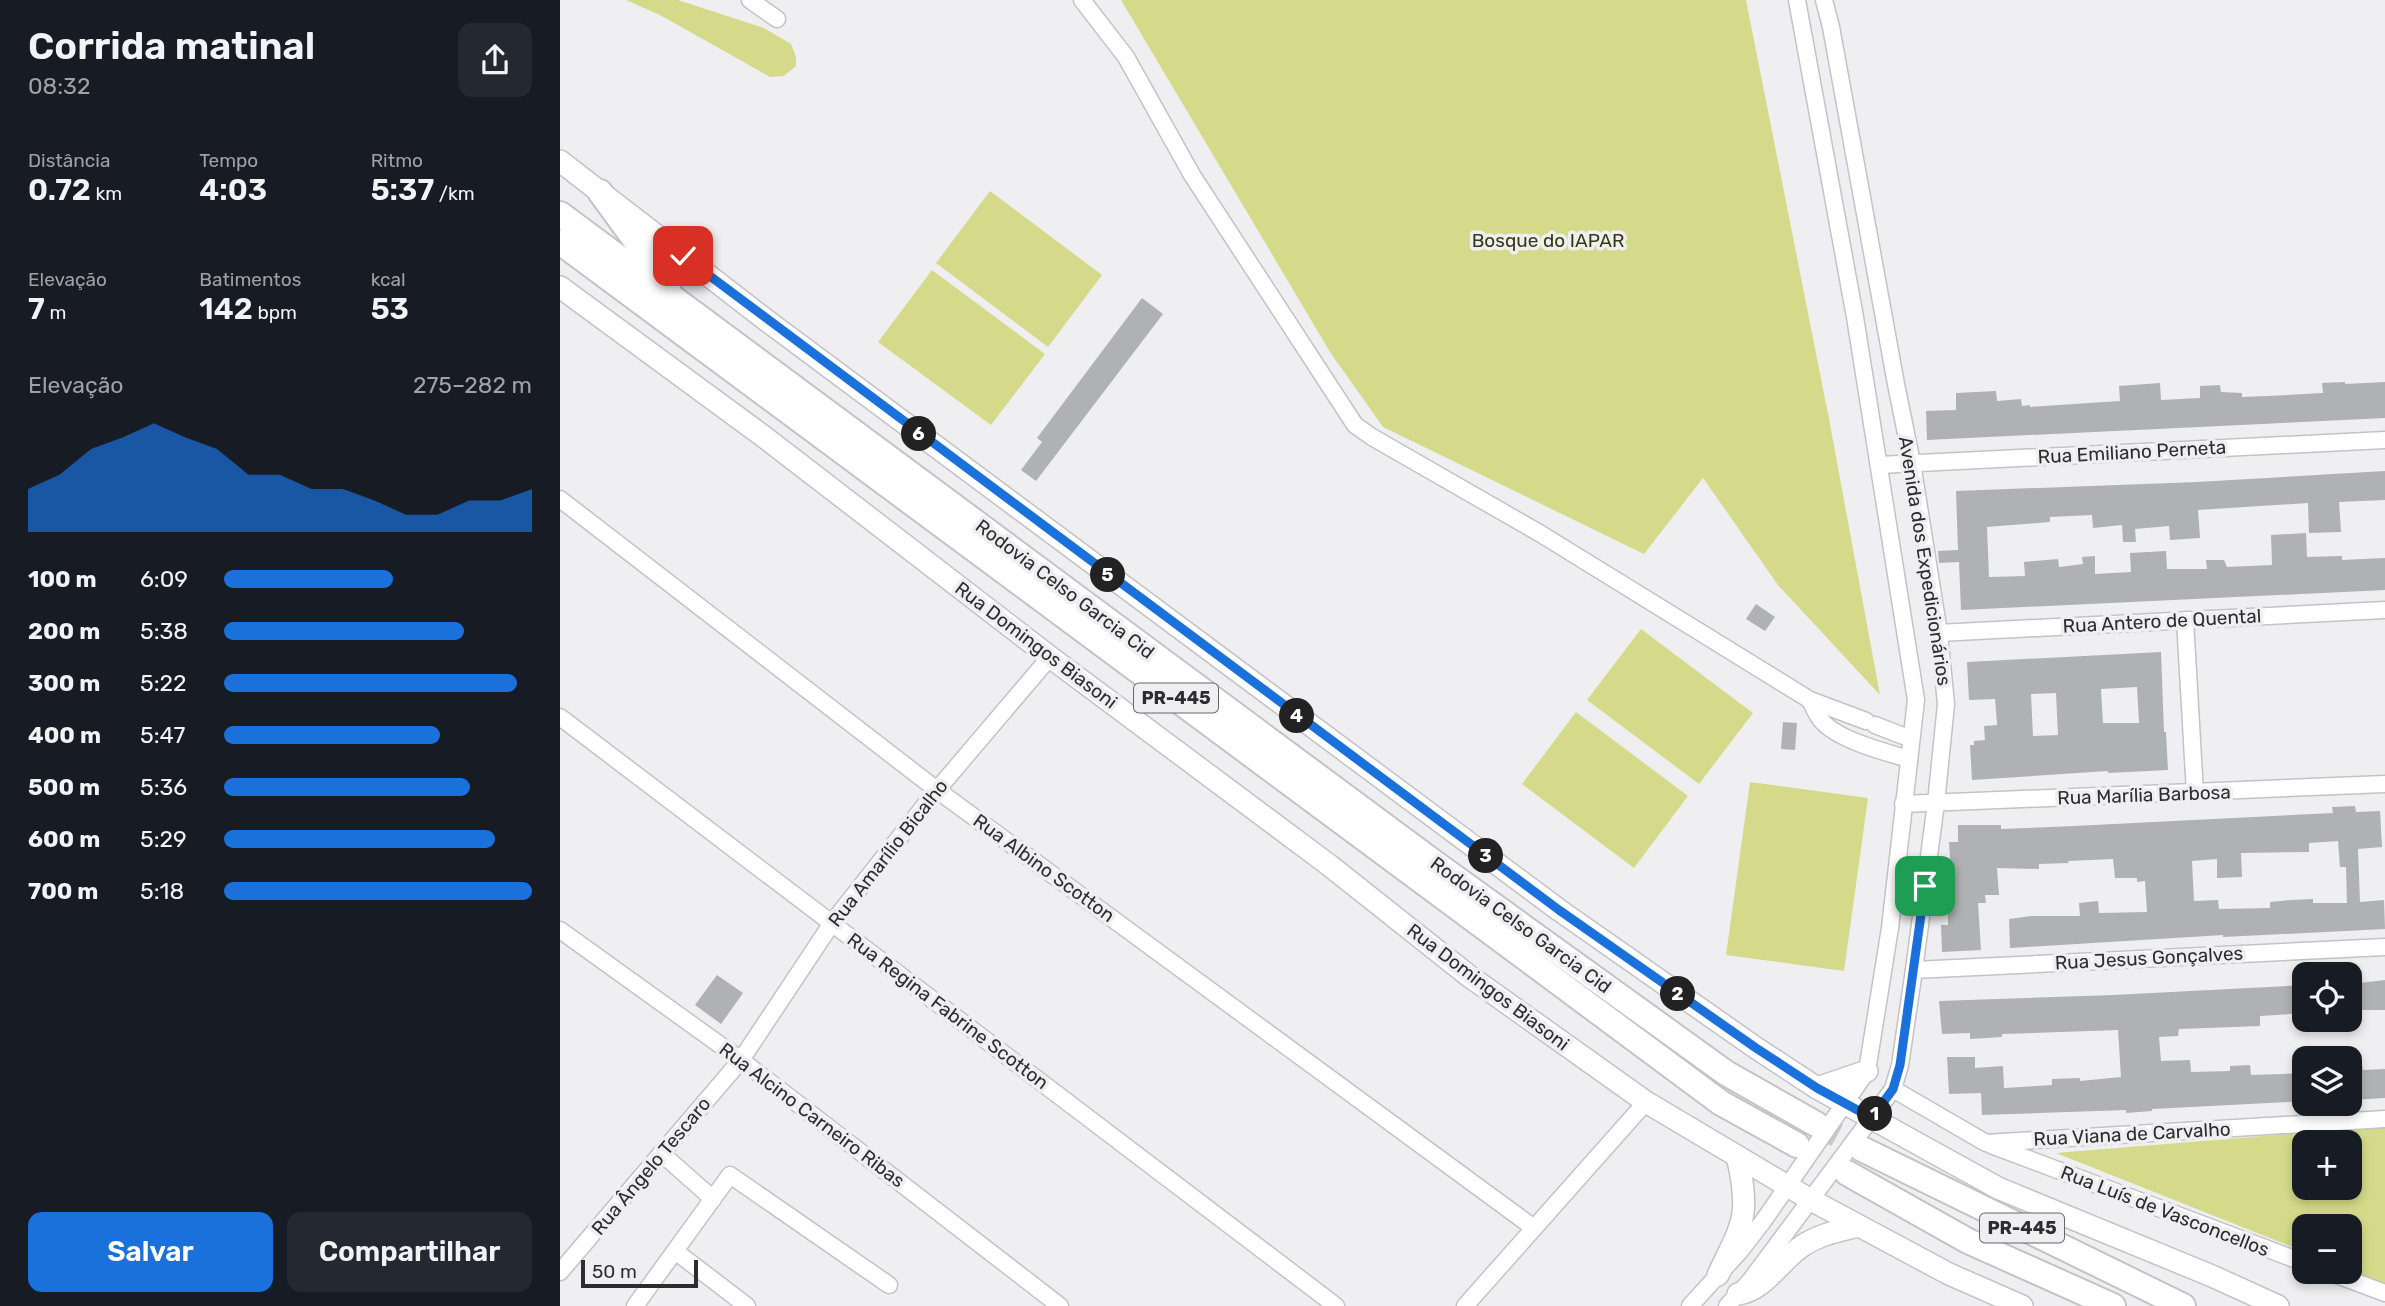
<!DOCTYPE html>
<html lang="pt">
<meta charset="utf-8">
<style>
:root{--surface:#171b24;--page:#242831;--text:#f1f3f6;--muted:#9ea1a6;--accent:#1a71db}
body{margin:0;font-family:Rubik,sans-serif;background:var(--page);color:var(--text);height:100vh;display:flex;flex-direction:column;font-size:26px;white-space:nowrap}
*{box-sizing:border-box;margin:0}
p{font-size:23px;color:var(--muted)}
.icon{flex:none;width:38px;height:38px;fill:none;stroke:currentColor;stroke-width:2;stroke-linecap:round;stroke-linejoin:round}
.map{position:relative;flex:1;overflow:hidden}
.drawer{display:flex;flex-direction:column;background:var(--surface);width:560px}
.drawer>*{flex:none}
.buttons{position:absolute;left:1732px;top:962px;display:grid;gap:14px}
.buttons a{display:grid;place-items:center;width:70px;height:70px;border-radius:14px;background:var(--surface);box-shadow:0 4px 10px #0003;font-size:35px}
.scale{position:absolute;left:21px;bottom:18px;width:117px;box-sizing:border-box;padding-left:7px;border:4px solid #2d2d2d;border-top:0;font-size:19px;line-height:24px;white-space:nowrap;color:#2d2d2d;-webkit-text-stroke:5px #efeff1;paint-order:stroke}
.pin{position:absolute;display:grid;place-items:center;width:60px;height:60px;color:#fff;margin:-30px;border-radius:14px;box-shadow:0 4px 10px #0006}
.km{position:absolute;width:35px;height:35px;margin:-18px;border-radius:50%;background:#222;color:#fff;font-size:19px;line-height:35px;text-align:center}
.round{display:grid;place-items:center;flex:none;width:74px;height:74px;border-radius:14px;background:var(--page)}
.head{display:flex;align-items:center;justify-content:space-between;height:119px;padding:0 28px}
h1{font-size:38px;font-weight:600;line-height:52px}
.figures{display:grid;grid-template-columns:repeat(3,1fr);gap:10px;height:119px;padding:7px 28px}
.figures div{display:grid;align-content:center}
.figures b{font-size:30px;font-weight:600}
.figures small{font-size:19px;font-weight:400}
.figures p{font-size:19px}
.chart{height:196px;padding:14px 28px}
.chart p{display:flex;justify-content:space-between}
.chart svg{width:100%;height:126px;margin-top:7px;fill:var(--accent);opacity:.7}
.primary-button{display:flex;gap:14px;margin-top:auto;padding:14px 28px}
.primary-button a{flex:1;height:80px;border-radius:14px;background:var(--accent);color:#fff;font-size:28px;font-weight:600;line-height:80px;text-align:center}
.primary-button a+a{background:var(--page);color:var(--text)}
ul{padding:0 28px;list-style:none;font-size:23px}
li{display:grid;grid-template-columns:112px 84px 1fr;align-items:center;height:52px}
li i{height:18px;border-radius:9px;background:var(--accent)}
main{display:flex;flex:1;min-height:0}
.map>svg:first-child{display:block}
</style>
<main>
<section class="drawer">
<div class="head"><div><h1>Corrida matinal</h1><p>08:32</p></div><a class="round"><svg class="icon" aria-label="share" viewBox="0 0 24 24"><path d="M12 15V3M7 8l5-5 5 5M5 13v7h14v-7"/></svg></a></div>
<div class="figures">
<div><p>Distância</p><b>0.72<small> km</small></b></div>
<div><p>Tempo</p><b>4:03</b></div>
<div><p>Ritmo</p><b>5:37<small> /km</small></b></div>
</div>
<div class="figures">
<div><p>Elevação</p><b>7<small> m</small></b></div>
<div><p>Batimentos</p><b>142<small> bpm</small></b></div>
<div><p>kcal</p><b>53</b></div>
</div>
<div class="chart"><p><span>Elevação</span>275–282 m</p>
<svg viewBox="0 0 160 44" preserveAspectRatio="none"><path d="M0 44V29L10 24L20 15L30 11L40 6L50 11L60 15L70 24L80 24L90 29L100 29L110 33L120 38L130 38L140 33L150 33L160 29V44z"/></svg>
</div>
<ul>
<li><b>100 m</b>6:09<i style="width:55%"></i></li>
<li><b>200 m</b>5:38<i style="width:78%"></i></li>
<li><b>300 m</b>5:22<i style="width:95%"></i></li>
<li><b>400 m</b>5:47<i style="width:70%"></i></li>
<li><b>500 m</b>5:36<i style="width:80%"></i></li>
<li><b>600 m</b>5:29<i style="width:88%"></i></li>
<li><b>700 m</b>5:18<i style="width:100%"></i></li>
</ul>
<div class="primary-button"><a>Salvar</a><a>Compartilhar</a></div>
</section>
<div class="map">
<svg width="1825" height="1306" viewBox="0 0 1825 1306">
<rect width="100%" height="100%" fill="#efeff1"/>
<g fill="#d4da89" fill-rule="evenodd">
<path d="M66,0H118L204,28L231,44L236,57V66L224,76L210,77L100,15Z"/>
<path d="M561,0H1186L1269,419L1320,695L1218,585L1143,478L1084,554L823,427L770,352Z"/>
<path d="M430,191L542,275L488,347L376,263Z"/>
<path d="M372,270L485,354L431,425L318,342Z"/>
<path d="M1081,629L1193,713L1139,784L1027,700Z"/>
<path d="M1016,712L1128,796L1074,868L962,784Z"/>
<path d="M1190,782L1308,798L1284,971L1166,955Z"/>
<path d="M1825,1126V1284L1790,1270V1227H1745V1252L1496,1153ZM1745,1143H1790V1188H1745Z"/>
</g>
<g fill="#b0b1b2" fill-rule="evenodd">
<path d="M582,298L603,314L476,481L461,470L482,442L477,438Z"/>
<path d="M1785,382V384L1825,382V418L1367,440L1366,411L1396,410V393L1436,391L1437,401L1461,399L1462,406L1470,405V407L1560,401L1559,386L1600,383L1601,400L1640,398V386L1660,385L1661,392L1682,393V397L1707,396L1763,393L1762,383Z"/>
<path d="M1825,471V500L1779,502L1781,532L1749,533L1748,503L1638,510L1640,538L1610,540L1609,526L1575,529L1576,542H1563L1562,525L1533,528L1532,515L1490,517V522L1427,527L1429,577L1465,576L1464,562L1498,559L1499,567L1523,564L1522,557L1535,556V574L1571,572L1570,553L1606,551L1607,569H1647L1646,560H1664L1667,567L1712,565L1711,535L1746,533L1747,557L1782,556V560L1825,558V590L1401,610L1399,562L1379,563L1378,551L1398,550L1396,491L1637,482Z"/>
<path d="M1196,604L1215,617L1205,631L1186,619Z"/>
<path d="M1601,652L1604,732H1606L1608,770L1548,773V771L1412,780L1410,745H1414V741L1425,740L1424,726L1437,725V723L1435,699L1409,700L1407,662ZM1577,687L1579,723H1543L1541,689ZM1496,693L1498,735L1473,736L1471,694Z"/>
<path d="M1223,722L1237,723L1235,750L1221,749Z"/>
<path d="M1795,806L1796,812L1820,811L1822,847L1798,849L1800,902L1824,900L1825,929L1663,937V935L1450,948L1449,919L1471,916H1520L1519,903L1538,901L1539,913L1587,912L1585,881L1577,882V878H1555L1553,859L1508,861L1509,863L1479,864V869L1437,868L1439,895H1425L1426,903H1418L1421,950L1382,952L1381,925H1388L1387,873H1391L1389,842H1398V825H1441V829L1514,826L1773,813L1772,807ZM1778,841L1780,867H1786L1787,903H1753V899L1730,900L1710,902V908L1659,909L1658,900L1634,901L1632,861L1657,859V878L1682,877L1681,853L1749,852V843Z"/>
<path d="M157,975L183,993L161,1024L135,1005Z"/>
<path d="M1825,980V1010H1790V984Z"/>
<path d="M1745,985V1013L1700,1016V1026L1619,1029L1618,1036L1599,1037L1601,1061L1630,1060L1631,1072L1670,1071V1066L1690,1065L1691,1075L1745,1073V1101L1592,1109V1111L1566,1113V1110L1422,1115L1421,1093L1389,1094L1387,1057H1415V1068L1443,1066L1444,1088L1492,1085V1079L1520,1078V1081L1561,1077L1558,1030L1442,1034V1037L1410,1039V1033L1382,1034L1379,1001L1553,995Z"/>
<path d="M1802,1064L1803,1070L1825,1069V1098L1790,1100V1065Z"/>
</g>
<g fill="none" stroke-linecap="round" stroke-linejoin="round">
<g stroke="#c8c8ca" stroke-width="24" stroke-dasharray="24 12" stroke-linecap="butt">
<path d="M1256,1124L1302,1149"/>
<path d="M1237,1145L1287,1173"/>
</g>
<defs>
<g id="minor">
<path d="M190,0L217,19"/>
<path d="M522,0L566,57L632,175L795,425L812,437L981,534L1250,700L1306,721"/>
<path d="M1319,465L1825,440"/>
<path d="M0,499L377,790L974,1228"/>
<path d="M1625,620L1635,793"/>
<path d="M1379,633L1825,610"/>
<path d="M1250,700C1253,706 1256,714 1261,720C1277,740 1325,752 1349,759"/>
<path d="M0,717L776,1306"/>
<path d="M1315,725L1351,739"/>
<path d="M1343,804L1825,784"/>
<path d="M0,930L181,1060L500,1306"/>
<path d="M1354,970L1825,947"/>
<path d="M1333,1089L1426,1143L1825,1119"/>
<path d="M1431,1145L1745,1263"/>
<path d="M101,1153L153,1199"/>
<path d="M115,1251L187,1306"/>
<path d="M0,1272L181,1060L272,923L377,790L490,657"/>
<path d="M1769,1272L1825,1293"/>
<path d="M75,1306L170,1175L329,1285"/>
<path d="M905,1306L1086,1102"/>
<path d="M1130,1306L1180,1251L1204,1220L1307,1071L1330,928L1356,700L1295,317L1237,0"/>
<path d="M1167,1306L1190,1281L1333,1089L1340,1065L1354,970L1376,803L1386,704L1379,633L1352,463L1336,384L1271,27L1264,0"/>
</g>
<g id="major">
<path d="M0,161L206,320L999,910L1196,1048L1257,1088L1438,1188L1652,1276L1718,1306"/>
<path d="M0,287L203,436L490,657L769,865L909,976L1086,1102L1251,1200L1389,1274L1462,1306"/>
<path d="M1257,1088L1307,1071"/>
<path d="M1158,1275C1183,1223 1191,1215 1177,1156"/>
<path d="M1178,1294C1205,1290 1220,1261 1242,1246C1260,1234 1279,1231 1298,1226"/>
</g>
<g id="highway">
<path d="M40,192L108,285"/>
<path d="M0,214L876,864L1166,1073L1256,1124"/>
<path d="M0,242L1161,1103L1237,1145"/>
<path d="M1302,1149L1623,1306"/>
<path d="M1287,1173L1408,1241L1553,1306"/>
</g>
</defs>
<use href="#minor" stroke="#c2c3c4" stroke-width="19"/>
<use href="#major" stroke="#c2c3c4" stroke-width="24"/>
<use href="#highway" stroke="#c2c3c4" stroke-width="28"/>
<use href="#minor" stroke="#fff" stroke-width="16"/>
<use href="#major" stroke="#fff" stroke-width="21"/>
<use href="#highway" stroke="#fff" stroke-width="24"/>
</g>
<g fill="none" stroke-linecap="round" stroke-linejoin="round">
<defs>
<path id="route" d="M123,256L999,910L1196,1048L1257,1088L1312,1118L1333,1089L1340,1065L1365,886"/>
</defs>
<use href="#route" stroke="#fff" stroke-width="14"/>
<use href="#route" stroke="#1a71db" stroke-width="9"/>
</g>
<g text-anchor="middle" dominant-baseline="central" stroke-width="7" stroke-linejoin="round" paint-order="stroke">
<g fill="#efeff1" stroke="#676768" stroke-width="2">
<rect x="574" y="683.5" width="84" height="29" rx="5"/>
<rect x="1420" y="1213.5" width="84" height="29" rx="5"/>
</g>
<g font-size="18" font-weight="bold" fill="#2d2d2d">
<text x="616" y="698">PR-445</text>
<text x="1462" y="1228">PR-445</text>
</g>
<g font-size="19" fill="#373910" stroke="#efeff1">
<text x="988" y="240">Bosque do IAPAR</text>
</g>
<g font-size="19" fill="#2d2d2d" stroke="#efeff1">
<text transform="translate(1572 452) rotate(-3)">Rua Emiliano Perneta</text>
<text transform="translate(1365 561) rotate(81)">Avenida dos Expedicionários</text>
<text transform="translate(505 589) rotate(37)">Rodovia Celso Garcia Cid</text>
<text transform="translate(1602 621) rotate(-3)">Rua Antero de Quental</text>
<text transform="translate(476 645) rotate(37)">Rua Domingos Biasoni</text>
<text transform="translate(1584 795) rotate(-2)">Rua Marília Barbosa</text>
<text transform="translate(328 853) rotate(-52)">Rua Amarílio Bicalho</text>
<text transform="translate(484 868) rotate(36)">Rua Albino Scotton</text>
<text transform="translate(961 925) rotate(36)">Rodovia Celso Garcia Cid</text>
<text transform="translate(1589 958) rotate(-3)">Rua Jesus Gonçalves</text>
<text transform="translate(928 987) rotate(37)">Rua Domingos Biasoni</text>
<text transform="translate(388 1011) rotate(37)">Rua Regina Fabrine Scotton</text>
<text transform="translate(252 1115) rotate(37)">Rua Alcino Carneiro Ribas</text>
<text transform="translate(1572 1134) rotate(-3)">Rua Viana de Carvalho</text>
<text transform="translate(91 1166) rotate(-50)">Rua Ângelo Tescaro</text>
<text transform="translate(1605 1211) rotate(21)">Rua Luís de Vasconcellos</text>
</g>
</g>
</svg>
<div class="buttons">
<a><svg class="icon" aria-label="locate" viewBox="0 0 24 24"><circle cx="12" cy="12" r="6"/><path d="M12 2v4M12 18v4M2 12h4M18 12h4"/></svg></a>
<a><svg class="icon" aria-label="layers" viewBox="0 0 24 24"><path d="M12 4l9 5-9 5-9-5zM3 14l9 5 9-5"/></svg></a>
<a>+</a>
<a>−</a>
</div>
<div class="scale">50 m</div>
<div class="pin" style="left:1365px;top:886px;background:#1e9e55"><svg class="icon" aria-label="arrive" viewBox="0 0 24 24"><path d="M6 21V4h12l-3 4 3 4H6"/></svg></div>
<div class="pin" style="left:123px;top:256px;background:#d93025"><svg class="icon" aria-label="check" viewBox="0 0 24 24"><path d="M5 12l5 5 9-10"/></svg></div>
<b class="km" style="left:1315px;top:1114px">1</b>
<b class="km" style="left:1118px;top:994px">2</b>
<b class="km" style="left:926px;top:856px">3</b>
<b class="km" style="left:737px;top:716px">4</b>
<b class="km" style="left:548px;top:575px">5</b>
<b class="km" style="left:359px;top:434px">6</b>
</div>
</main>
